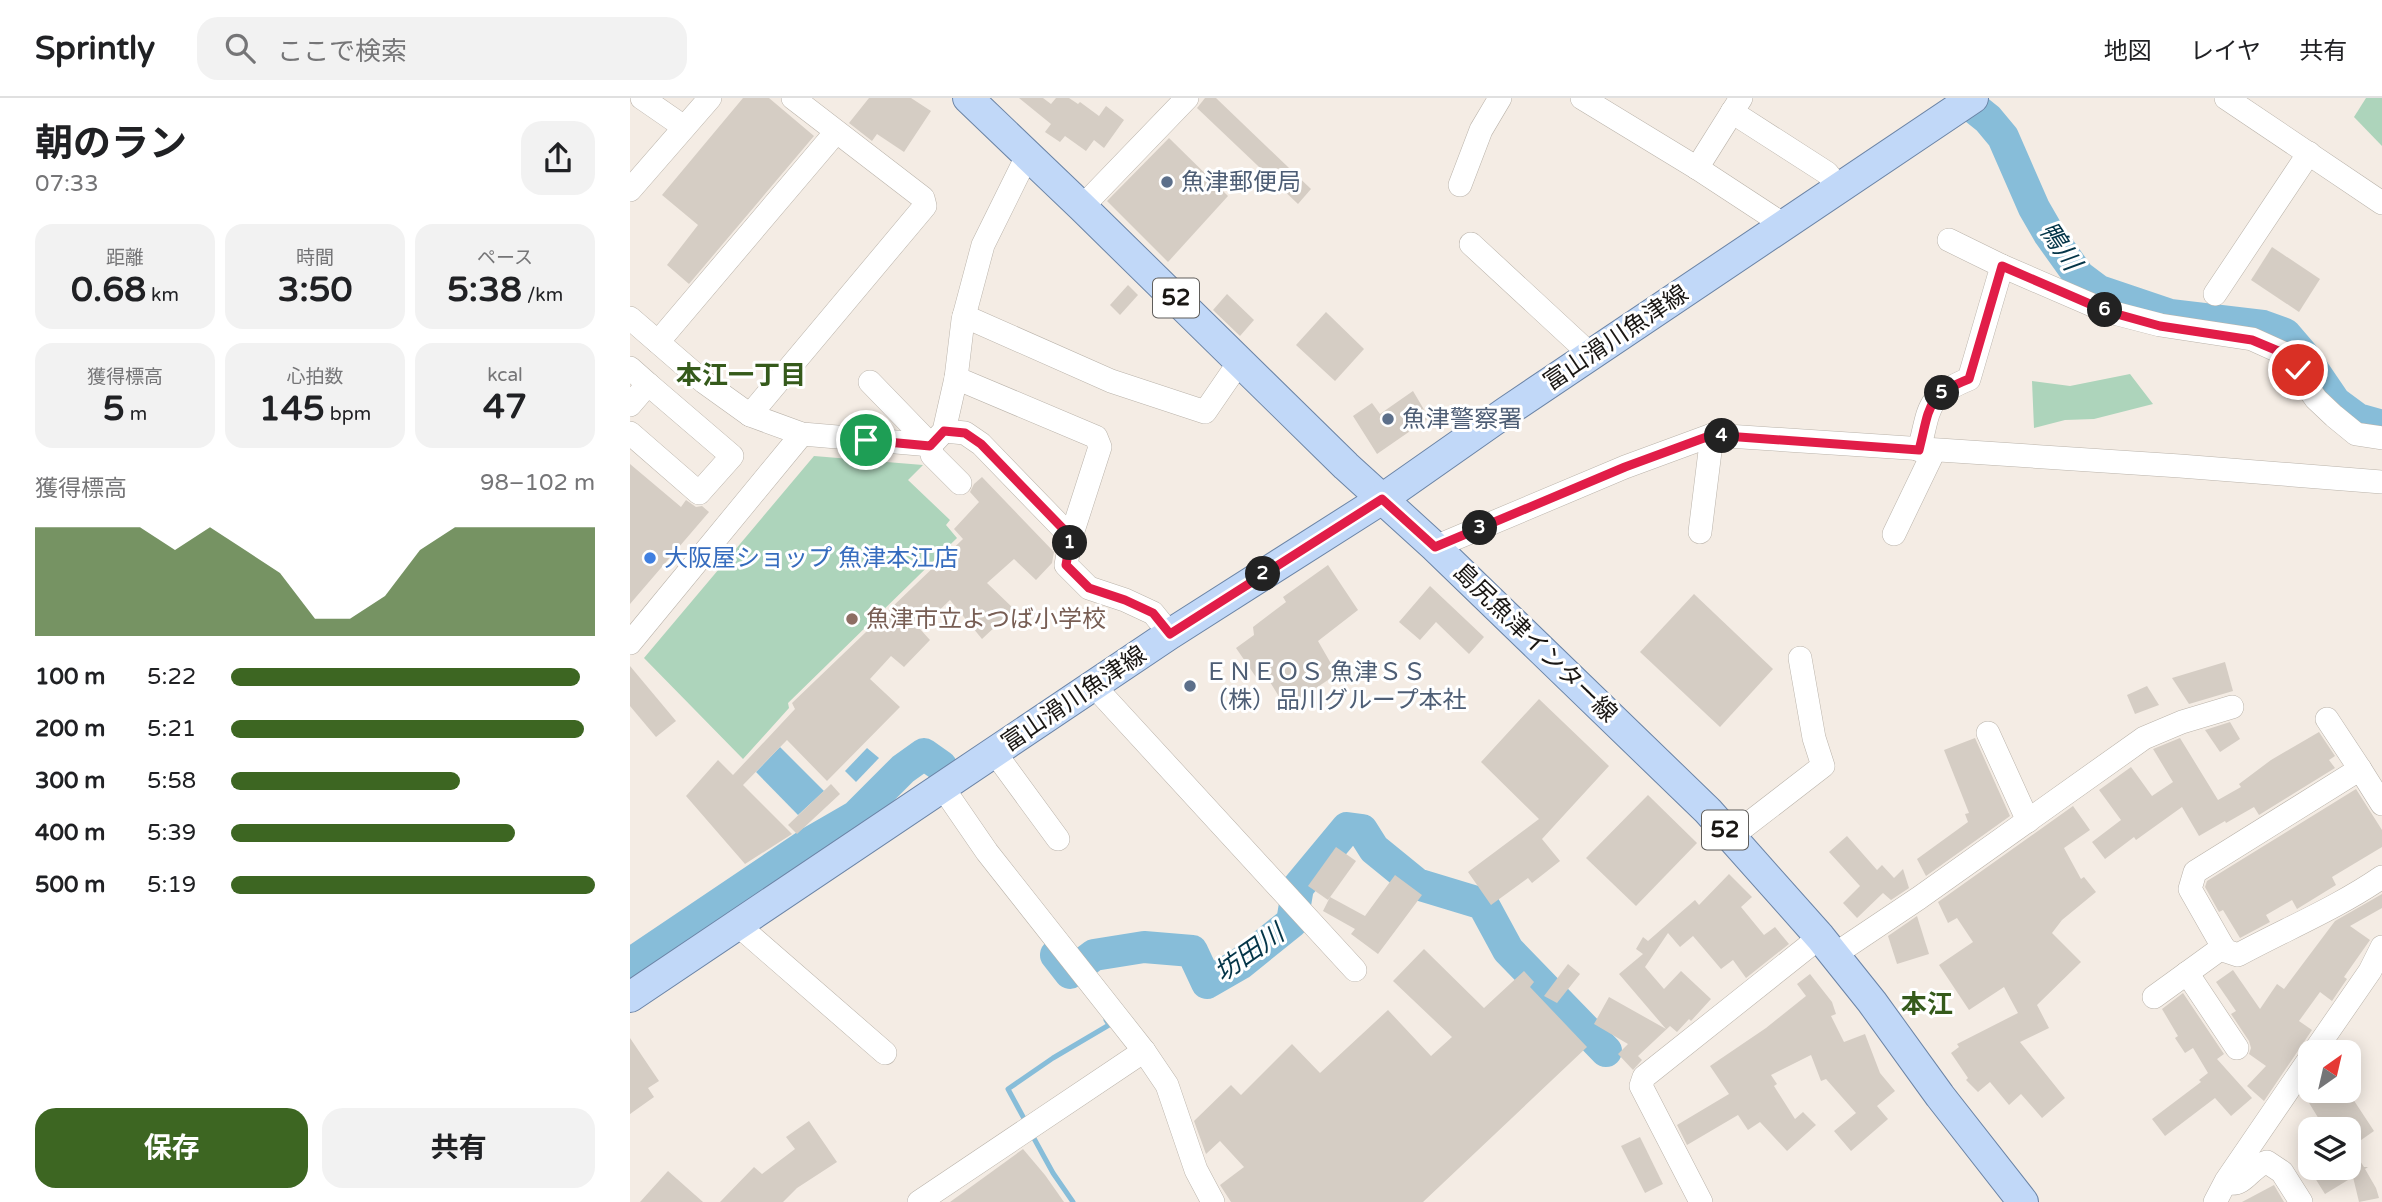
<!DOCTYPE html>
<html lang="ja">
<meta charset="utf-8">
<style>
:root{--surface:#fff;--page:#f2f2f2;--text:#202124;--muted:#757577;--line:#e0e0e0;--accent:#3d6622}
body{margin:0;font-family:"Varela Round","Noto Sans JP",sans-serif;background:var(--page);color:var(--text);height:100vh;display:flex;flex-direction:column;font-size:26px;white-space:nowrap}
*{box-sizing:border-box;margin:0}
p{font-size:23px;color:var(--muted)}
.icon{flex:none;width:38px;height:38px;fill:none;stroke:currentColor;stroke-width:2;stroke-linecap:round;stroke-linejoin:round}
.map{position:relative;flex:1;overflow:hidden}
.panel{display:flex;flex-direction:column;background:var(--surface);width:630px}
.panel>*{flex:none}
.needle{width:46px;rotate:34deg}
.buttons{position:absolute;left:1668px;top:942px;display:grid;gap:14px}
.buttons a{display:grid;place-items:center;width:63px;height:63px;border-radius:14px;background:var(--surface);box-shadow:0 4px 18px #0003;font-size:35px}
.pin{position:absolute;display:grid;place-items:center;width:60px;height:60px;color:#fff;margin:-30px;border:4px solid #fff;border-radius:50%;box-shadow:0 2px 7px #0007}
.km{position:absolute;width:35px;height:35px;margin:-18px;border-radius:50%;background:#222;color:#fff;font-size:19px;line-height:35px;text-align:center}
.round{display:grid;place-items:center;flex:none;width:74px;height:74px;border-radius:21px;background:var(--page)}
.head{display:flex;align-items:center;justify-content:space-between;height:119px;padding:0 35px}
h1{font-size:38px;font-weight:700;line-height:52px}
.figures{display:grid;grid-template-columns:repeat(3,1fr);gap:10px;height:119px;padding:7px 35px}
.figures div{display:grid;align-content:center;border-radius:18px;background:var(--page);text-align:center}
.figures b{font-size:35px;font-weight:700}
.figures small{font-size:19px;font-weight:400}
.figures p{font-size:19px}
.chart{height:196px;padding:14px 35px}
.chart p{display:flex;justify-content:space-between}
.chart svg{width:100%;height:126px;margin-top:7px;fill:var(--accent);opacity:.7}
.cta{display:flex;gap:14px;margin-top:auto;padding:14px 35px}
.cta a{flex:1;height:80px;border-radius:21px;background:var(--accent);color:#fff;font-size:28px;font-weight:700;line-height:80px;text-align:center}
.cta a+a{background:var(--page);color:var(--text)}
ul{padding:0 35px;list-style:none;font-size:23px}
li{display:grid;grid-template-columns:112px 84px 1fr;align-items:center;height:52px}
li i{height:18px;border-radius:9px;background:var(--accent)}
header{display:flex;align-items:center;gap:42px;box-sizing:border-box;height:98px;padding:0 35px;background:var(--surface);border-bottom:2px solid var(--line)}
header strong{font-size:33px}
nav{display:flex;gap:38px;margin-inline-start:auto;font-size:24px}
.search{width:490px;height:63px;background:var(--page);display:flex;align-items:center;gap:18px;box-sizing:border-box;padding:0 24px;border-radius:21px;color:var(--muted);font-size:26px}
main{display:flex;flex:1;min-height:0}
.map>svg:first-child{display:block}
</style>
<header>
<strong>Sprintly</strong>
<div class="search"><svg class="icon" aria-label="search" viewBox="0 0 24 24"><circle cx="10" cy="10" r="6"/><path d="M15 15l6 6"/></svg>ここで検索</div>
<nav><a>地図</a><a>レイヤ</a><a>共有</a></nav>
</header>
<main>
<section class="panel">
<div class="head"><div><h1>朝のラン</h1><p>07:33</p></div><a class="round"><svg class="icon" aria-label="share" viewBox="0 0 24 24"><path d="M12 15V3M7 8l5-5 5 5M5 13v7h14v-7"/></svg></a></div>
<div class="figures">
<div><p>距離</p><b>0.68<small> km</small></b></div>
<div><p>時間</p><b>3:50</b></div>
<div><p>ペース</p><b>5:38<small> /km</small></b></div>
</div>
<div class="figures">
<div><p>獲得標高</p><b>5<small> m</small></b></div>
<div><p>心拍数</p><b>145<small> bpm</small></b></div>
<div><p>kcal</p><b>47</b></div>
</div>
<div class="chart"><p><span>獲得標高</span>98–102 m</p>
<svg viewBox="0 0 160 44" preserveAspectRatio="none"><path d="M0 44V6L10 6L20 6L30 6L40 14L50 6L60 14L70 22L80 38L90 38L100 30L110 14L120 6L130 6L140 6L150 6L160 6V44z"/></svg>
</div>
<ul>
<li><b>100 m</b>5:22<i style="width:96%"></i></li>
<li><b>200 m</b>5:21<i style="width:97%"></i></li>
<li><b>300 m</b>5:58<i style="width:63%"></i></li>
<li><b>400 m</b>5:39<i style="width:78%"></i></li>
<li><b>500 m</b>5:19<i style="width:100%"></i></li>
</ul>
<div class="cta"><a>保存</a><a>共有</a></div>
</section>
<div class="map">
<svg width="1752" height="1104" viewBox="0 0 1752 1104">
<rect width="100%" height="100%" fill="#f4ece4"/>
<g fill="#add4bb">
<path d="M1736,0H1752V48L1724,19Z"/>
<path d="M1500,276L1523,306L1464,321L1435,322L1404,330L1402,283L1440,288Z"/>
<path d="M184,358L293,367L278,382L320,422L316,427L327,440L158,605L159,610L113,661L14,560Z"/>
</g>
<g fill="#87bdd9">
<path d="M150,649L194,693L168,717L126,674Z"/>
<path d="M237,650L249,660L226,684L215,673Z"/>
</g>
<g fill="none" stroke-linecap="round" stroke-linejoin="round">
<g stroke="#87bdd9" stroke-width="5">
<path d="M397,1026L378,991L423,960L479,927L476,922"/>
<path d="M401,1035L423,1075L443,1104"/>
</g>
<g stroke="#87bdd9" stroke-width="32">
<path d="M1332,0L1358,21L1373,39L1404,110L1419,136L1449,178L1469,193L1540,217L1633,228L1655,236L1673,257L1705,304L1728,321L1752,328"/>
<path d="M426,857L440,875L464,857L514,849L562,853L577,885L610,866L662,824L668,789L717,730L732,732L744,751L787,786L853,806L878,852L976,953"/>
<path d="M0,866L181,744L226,718L273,671L294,656L311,668"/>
</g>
</g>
<g fill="#d5cdc4">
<path d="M113,0H139L184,38L59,186L37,167L68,127L32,97Z"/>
<path d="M239,0H281L301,13L274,54L247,36L242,43L219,25Z"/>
<path d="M389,0H413L421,6L426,0H439L448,6L450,4L469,18L476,8L494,22L474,50L464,42L456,53L435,38L430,44L415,34L421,26Z"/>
<path d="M575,0H586L681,91L668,106L567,10Z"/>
<path d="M539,40L598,98L538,164L477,103Z"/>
<path d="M1642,149L1690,181L1669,214L1621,182Z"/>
<path d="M498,187L508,197L490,217L480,207Z"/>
<path d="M597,196L624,222L610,238L583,212Z"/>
<path d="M696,214L734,251L705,283L666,247Z"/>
<path d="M783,293L799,320L747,356L723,318L742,305L750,316Z"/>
<path d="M0,366L51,409L56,402L66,409L72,408L79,414L0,506Z"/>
<path d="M352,379L424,454L422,465L406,482L384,461L357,485L384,511L352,541L320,502L290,531L300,542L274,569L261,558L240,581L270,609L197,683L157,642L113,687L162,736L115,766L56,698L88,662L103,677L165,611L162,605L333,441L324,431L349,404L340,394L344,386Z"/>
<path d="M698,467L728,512L688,543L707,576L656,610L635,576L628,582L606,550L624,537L623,529L656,504L653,499Z"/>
<path d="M800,488L854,539L839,556L806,524L790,542L769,524Z"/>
<path d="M1064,496L1143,571L1090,629L1010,554Z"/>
<path d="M1595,564L1603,593L1559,606L1542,580Z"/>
<path d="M0,568L46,623L26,639L0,608Z"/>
<path d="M1517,588L1529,607L1505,616L1497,597Z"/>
<path d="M909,601L979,668L912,741L930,763L902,785L898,780L861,807L838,774L909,721L851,664Z"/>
<path d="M1600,624L1610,641L1590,654L1575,632Z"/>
<path d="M1689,634L1705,658L1699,662L1705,670L1629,717L1624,709L1596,725L1595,723L1569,738L1552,709L1506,742L1504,739L1475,761L1462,744L1491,722L1469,692L1501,669L1522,698L1543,684L1523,651L1550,640L1588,702L1611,689L1609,686L1641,662Z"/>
<path d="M1345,640L1380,718L1296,778L1287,761L1338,724L1335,716L1339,715L1314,652Z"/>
<path d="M201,686L210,696L167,736L158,727Z"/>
<path d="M1726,691L1752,732V749L1702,779L1706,787L1667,811L1662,802L1636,817L1640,824L1610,840L1593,812L1589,814L1575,789L1577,783Z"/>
<path d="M1018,697L1067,745L1006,808L956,760Z"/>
<path d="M1443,708L1460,732L1434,750L1451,781L1454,779L1466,794L1432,822L1422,835L1451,864L1407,907L1419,930L1390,944L1435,1000L1412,1020L1391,996L1379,1007L1360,984L1348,994L1336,982L1338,980L1321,955L1329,949L1327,946L1388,915L1374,889L1339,912L1309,867L1343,844L1327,820L1318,825L1308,804Z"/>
<path d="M1217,738L1247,772L1252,767L1264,780L1273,771L1279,790L1261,802L1253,795L1227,820L1213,805L1230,788L1199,754Z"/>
<path d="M706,749L726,763L698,802L678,788Z"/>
<path d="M1099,776L1122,799L1111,809L1134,837L1145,829L1159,846L1116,880L1103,862L1091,871L1063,838L1050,849L1038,835L1015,869L1034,891L1051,873L1081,901L1061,923L1059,921L1047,934L1040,928L1008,958L1012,962L1003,972L988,956L998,946L964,926L979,899L1036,931L989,876L1013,856L1006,851L1013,839L1018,843L1065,802L1069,807Z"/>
<path d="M765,777L792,797L748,856L721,836L725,831L693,813L700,799L735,818Z"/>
<path d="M1752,796V810L1720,828L1740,842L1714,879L1717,881L1702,903L1690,894L1669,923L1682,932L1634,1003L1617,988L1636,968L1619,956L1621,950L1619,943L1601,916L1606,913L1586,884L1603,872L1630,911L1647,886L1654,891L1705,823Z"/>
<path d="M1287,818L1299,856L1267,866L1258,838Z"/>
<path d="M794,851L854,910L894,873L904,884L900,889L957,949L793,1104H601L590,1087L614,1069L590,1043L576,1056L564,1023L601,987L611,997L662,946L690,975L758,912L801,958L822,939L763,883Z"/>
<path d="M938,866L950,876L927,905L914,898Z"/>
<path d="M1180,876L1202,904L1206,916L1201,918L1214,944L1235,936L1250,975L1265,993L1247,1008L1258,1021L1221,1053L1204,1033L1226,1015L1196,981L1191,983L1181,957L1141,977L1147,986L1144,988L1165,1021L1173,1014L1186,1027L1157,1053L1130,1024L1118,1032L1108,1017L1057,1047L1047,1027L1099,996L1080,968L1136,930L1176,898L1167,886Z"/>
<path d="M1553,895L1594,956L1587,961L1622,1000L1601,1018L1585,1000L1535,1038L1522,1021L1571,984L1569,982L1578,975L1563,950L1555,955L1545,940L1548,938L1532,911Z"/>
<path d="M0,940L29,983L18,990L24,999L0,1016Z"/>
<path d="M1675,992H1717L1744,1033L1721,1049L1734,1069H1738L1735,1071L1746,1090L1749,1100L1729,1104L1723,1079L1695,1096L1678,1069H1718V1031H1695L1673,995Z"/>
<path d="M179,1023L207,1064L167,1090L153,1104H90L124,1069L132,1076L165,1051L156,1039Z"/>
<path d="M1010,1039L1033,1086L1015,1095L991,1048Z"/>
<path d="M393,1051L415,1077L434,1104H320Z"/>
<path d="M38,1073L73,1104H10Z"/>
<path d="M1644,1087L1654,1104H1612Z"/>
</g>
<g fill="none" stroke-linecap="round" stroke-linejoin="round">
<defs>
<g id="minor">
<path d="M12,0L54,29"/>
<path d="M952,0L1067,70L1154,127"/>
<path d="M1596,0L1752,105"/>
<path d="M1102,14L1197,75L1209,90"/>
<path d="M1067,70L1111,0"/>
<path d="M830,87L851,32L870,0"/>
<path d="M0,92L80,0"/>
<path d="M452,109L557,0"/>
<path d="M841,146L961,257"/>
<path d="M1372,168L1476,213L1530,227L1622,241L1653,255L1686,301L1704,318L1726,336L1752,340"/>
<path d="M1585,196L1679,55"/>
<path d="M334,218L481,283L575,314L610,263"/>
<path d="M0,220L74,284L120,317L172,336L301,347L314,333L326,280L333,222L353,147L398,56"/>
<path d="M28,244L206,34"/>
<path d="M0,270L18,286L0,307"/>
<path d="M326,280L466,339L470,349L441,439L436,467L459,490L495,502L523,515L540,536"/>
<path d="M240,284L301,347L302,357L330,385"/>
<path d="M120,317L295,108L293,100L163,0"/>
<path d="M314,333L335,335L351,346L441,439"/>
<path d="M0,335L69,395L102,358L18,286"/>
<path d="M1289,352C1300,310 1295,299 1339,281L1372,168L1319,142"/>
<path d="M1070,434L1082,337"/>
<path d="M1264,436L1304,353"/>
<path d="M805,449L995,369L1082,337L1550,368L1752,384"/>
<path d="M0,545L172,336"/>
<path d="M464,588L725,872"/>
<path d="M1697,621L1730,671"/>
<path d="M1358,635L1398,723"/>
<path d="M365,655L428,741"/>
<path d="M313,690L357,754L514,953L537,987L566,1072L583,1104"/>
<path d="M1101,739L1193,668L1184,640L1170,560"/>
<path d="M108,827L255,955"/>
<path d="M1593,849L1560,791L1565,774L1730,671L1752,706"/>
<path d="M1204,857L1289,800L1514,640L1552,624L1602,609"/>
<path d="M1557,875L1607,950"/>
<path d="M1524,899L1593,849L1596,853L1608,857C1656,831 1707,810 1752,779"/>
<path d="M1684,954L1740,873L1752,849"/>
<path d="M1599,1085C1615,1088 1621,1068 1637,1064L1652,1074L1671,1104"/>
<path d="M289,1104L514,953"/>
<path d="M1071,1104L1011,988L1014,979L1190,839"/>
<path d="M1585,1104L1596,1083L1680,960"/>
</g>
<g id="major">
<path d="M338,0L452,109L716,368L805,449L1078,713L1190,839L1242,904L1310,998L1393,1104"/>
<path d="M0,899L540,536L752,401L876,314L1343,0"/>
</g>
</defs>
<use href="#minor" stroke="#bab3aa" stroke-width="24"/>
<use href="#major" stroke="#6b84a6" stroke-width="32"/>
<use href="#minor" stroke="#fff" stroke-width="23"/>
<use href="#major" stroke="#c1d8f8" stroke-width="30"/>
</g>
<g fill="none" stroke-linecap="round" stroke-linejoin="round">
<defs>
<path id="route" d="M236,342L300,348L314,333L335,335L351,346L441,439L436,467L459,490L495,502L523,515L540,536L752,401L805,449L995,369L1082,337L1289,352C1300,310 1295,298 1339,281L1372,168L1476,213L1530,228L1622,242L1653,255L1668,272"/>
</defs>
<use href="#route" stroke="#fff" stroke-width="14"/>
<use href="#route" stroke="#e11d48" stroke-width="9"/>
</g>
<g fill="#5c6f8a" stroke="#fff" stroke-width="2.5">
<circle cx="537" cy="84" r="7"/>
<circle cx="758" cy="321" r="7"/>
<circle cx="560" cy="588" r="7"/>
</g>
<circle fill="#3f7fe0" stroke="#fff" stroke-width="2.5" cx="20" cy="460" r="7"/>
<circle fill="#8d6e63" stroke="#fff" stroke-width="2.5" cx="222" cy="521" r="7"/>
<g text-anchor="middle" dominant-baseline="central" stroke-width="6" stroke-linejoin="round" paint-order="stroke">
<g fill="#fff" stroke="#5f5d5a" stroke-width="2">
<rect x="523" y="180.5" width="46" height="39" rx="5"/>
<rect x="1072" y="712.5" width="46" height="39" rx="5"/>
</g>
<g font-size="23" font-weight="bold" fill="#1a1714">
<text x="546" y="200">52</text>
<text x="1095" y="732">52</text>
</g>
<g font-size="24" fill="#4e5e75" stroke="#fff" text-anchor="start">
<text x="551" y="84">魚津郵便局</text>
<text x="772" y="321">魚津警察署</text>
<text x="574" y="574">ＥＮＥＯＳ 魚津ＳＳ<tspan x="574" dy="28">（株）品川グループ本社</tspan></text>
</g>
<g font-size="24" fill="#1a1714" stroke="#fff">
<text transform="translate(986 240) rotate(-34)">富山滑川魚津線</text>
<text transform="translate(905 545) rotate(44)">島尻魚津インター線</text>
<text transform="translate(444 601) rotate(-34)">富山滑川魚津線</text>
</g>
<g font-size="24" fill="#366cbe" stroke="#fff" text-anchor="start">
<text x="34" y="460">大阪屋ショップ 魚津本江店</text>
</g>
<g font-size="24" fill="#785e54" stroke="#fff" text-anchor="start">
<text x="236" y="521">魚津市立よつば小学校</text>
</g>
<g font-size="26" font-style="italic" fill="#043548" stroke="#fff">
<text transform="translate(1430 148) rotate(56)">鴨川</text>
<text transform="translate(619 855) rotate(-35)">坊田川</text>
</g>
<g font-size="26" font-weight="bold" fill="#355a1b" stroke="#fff">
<text x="111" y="277">本江一丁目</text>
<text x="1297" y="906">本江</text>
</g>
</g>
</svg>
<div class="buttons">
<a><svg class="needle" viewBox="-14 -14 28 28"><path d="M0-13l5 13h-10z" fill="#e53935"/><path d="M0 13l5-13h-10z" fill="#757577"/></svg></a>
<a><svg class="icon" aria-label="layers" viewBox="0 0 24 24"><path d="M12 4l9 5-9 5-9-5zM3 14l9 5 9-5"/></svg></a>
</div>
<div class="pin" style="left:236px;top:342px;background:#1e9e55"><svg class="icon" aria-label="arrive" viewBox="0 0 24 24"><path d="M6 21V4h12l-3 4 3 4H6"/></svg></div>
<div class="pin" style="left:1668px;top:272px;background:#d93025"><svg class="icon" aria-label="check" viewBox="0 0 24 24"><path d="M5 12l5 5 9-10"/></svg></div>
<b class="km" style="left:440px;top:445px">1</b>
<b class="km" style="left:633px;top:476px">2</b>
<b class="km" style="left:850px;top:430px">3</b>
<b class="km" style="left:1092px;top:338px">4</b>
<b class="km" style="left:1312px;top:295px">5</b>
<b class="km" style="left:1475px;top:212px">6</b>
</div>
</main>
